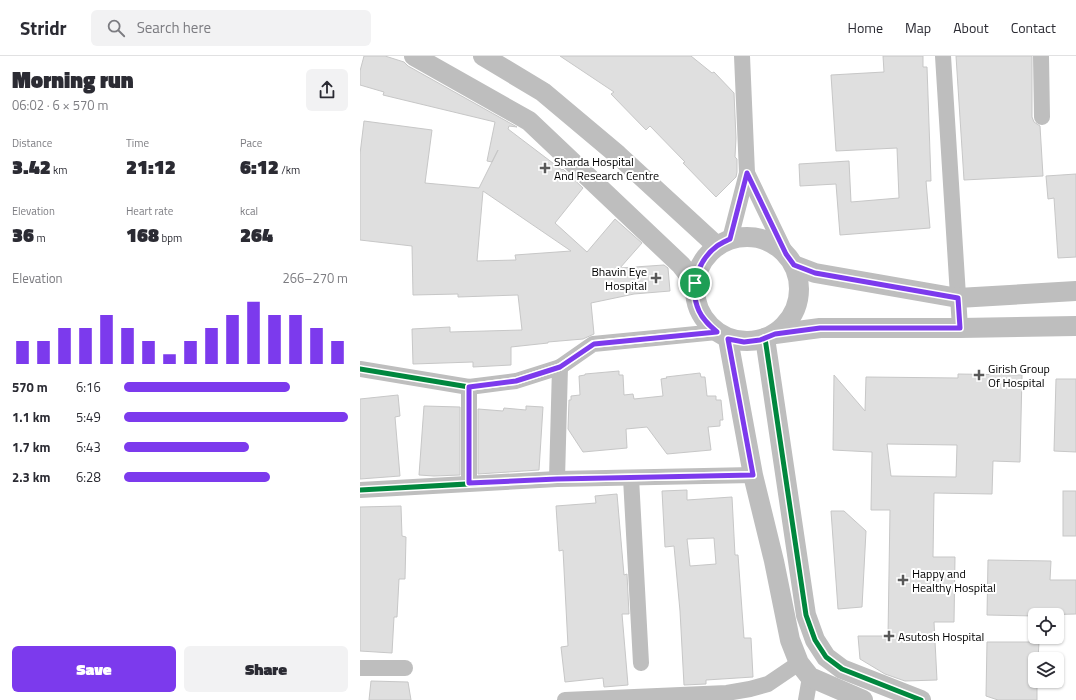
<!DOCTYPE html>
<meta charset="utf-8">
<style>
:root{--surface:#fff;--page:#f2f2f3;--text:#2b2b33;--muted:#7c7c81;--line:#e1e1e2;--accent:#7c3aed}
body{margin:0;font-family:"Titillium Web",sans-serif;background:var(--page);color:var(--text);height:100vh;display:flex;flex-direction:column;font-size:15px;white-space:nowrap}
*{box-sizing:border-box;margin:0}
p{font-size:13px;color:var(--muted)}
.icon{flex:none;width:22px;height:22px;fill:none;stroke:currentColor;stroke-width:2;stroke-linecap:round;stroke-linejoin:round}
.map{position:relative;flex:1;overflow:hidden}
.drawer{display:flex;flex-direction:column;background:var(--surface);width:360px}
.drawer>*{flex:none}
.tools{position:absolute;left:668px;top:552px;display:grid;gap:8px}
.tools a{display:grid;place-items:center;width:36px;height:36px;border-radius:6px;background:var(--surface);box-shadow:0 1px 3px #0004;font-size:20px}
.pin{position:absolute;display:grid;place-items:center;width:34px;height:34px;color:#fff;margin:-17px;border:2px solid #fff;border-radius:50%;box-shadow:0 1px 4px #0007}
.round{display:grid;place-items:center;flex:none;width:42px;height:42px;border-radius:6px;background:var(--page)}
.head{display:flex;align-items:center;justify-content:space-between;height:68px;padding:0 12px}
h1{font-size:22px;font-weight:800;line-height:30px}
.stats{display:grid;grid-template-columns:repeat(3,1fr);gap:6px;height:68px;padding:4px 12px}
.stats div{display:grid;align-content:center}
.stats b{font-size:20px;font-weight:800}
.stats small{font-size:11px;font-weight:400}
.stats p{font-size:11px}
.chart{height:112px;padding:8px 12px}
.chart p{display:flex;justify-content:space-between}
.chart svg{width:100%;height:72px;margin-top:4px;stroke:var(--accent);stroke-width:6}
.button{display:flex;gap:8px;margin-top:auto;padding:8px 12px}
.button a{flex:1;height:46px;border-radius:6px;background:var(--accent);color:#fff;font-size:16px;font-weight:800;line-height:46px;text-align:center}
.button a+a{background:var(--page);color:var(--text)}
ul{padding:0 12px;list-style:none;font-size:13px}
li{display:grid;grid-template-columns:64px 48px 1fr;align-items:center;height:30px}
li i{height:10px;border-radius:5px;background:var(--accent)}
header{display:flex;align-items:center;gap:24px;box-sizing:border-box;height:56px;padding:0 20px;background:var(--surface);border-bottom:1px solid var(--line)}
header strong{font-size:19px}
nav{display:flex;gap:22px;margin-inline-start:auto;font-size:14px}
.search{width:280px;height:36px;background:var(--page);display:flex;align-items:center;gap:10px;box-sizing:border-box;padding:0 14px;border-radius:6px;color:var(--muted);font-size:15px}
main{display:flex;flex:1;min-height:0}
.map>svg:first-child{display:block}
</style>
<header>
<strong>Stridr</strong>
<div class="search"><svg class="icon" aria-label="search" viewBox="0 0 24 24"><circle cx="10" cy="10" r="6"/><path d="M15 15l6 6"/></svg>Search here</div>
<nav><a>Home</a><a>Map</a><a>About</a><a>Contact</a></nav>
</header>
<main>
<section class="drawer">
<div class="head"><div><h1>Morning run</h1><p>06:02 · 6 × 570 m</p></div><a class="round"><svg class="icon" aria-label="share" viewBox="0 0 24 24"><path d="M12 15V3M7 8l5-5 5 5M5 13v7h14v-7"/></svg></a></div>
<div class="stats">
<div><p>Distance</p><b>3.42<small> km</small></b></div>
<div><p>Time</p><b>21:12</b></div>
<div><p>Pace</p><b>6:12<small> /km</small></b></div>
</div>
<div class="stats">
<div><p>Elevation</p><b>36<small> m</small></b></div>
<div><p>Heart rate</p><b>168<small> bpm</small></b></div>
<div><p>kcal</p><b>264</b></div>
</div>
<div class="chart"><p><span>Elevation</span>266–270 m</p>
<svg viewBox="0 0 160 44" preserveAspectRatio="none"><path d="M5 44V30M15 44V30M25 44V22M35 44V22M45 44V14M55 44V22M65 44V30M75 44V38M85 44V30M95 44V22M105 44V14M115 44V6M125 44V14M135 44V14M145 44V22M155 44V30"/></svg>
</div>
<ul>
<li><b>570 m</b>6:16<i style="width:74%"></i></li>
<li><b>1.1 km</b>5:49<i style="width:100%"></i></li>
<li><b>1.7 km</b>6:43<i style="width:56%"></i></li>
<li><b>2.3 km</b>6:28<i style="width:65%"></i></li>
</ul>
<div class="button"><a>Save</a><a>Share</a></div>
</section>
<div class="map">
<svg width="716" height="644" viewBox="0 0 716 644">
<rect width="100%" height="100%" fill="#fff"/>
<g fill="#dfdfdf" stroke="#c7c7c7" fill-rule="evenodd">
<path d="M4,0H25L44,6L48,10L157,71L149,70L148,73L202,114L203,113L223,132L195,167L227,196L255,163L282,187L260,212L304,209L308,212L310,235L274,238L231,247L234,278L223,283L188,286V287L151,291V309L113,311V306L53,308L52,273L90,271V276L162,274L158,239L98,241V238L53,239L52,190L0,184V98L4,65L72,74L65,127L119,132L138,94L132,106L127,105L135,66L23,39L24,36L0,29V15ZM123,135L211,195L155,199L156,204L117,205Z"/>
<path d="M200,0H331L352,17L354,16L374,37L376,82L375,101L377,103V116L376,121L356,141L323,107L325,106L290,70L286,74L251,38L254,36Z"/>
<path d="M523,0H563V11H567L571,125H566L570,172L480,179L476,128L440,130L439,108L489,105L491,146L539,142L537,92L476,95L471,19L524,16Z"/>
<path d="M596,0H672V61L674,66L680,70L683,120L604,124Z"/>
<path d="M716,118V201L698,202L694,142L688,143L686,120Z"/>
<path d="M259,315V319H263L264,339L273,338L274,343L303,340L301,323L307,322L306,321L340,317L341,321H345L347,340H356V344H361L363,364H360V370L348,371L351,394L307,398L287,371L266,373L267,392L223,396L208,373L209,344H211V340L220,339L219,320L225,319V318Z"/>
<path d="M598,318L662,319L660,406L633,405L632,438L574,437L573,501H595L594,566H574L577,624L545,625L525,618L500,603L498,580H528L530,454H511L512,396L473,394L474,319L505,355L506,321L598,322ZM527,388L597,389L596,421L531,420Z"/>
<path d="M696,323H716V396L694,395Z"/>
<path d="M38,339L40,360L35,361L40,420L0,423V343Z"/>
<path d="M64,350L100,351V419L74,420L59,419Z"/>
<path d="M166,350L183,351L179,414L118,418V353L143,355L144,352L166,354Z"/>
<path d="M327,434V444L372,441L375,499H378L384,582H391L393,621L346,624V628L324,629L320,555L314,490L305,491L302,435ZM354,482L356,508L330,510L327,483Z"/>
<rect x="703" y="435" width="13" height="45"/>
<path d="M257,438L264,519L267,518L269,558H262L268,629L244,631L243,622L205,626L201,591L208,590L203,494L199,495L196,450L236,447L235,440Z"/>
<path d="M41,450L42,480L46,481L45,523H39L37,561H34L32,597L0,595V451Z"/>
<path d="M471,455H484L506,475L502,551L478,553Z"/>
<path d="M628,504L691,505L690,524H716V558L675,559V560L627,559Z"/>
<path d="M627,586H679L678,603H675V625H677V644H638L626,640Z"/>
<path d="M11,625L48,626L51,644H9Z"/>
</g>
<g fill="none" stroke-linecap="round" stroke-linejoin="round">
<g stroke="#bebebe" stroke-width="16">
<path d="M583,0L600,272"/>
<path d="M681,0L682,61"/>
<path d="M387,117L426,198"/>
<path d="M370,183L387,117L382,0"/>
<path d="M0,313L109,331L156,325L200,311L233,288L357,276"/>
<path d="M109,331V427"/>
<path d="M271,422L281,607"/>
<path d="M197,423L200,311"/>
<path d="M0,434L197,423L393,419"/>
<path d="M0,612H45"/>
<path d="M205,644L367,637L390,633L408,628L439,607"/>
<path d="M446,644L450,621"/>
</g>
<g stroke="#bebebe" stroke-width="20">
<path d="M54,0L169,65L321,209L335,227"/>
<path d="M123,0L183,36L258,99L357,190"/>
<circle cx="387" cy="233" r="52"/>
<path d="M434,209L455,217L598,242L716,235"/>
<path d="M415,278L460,272H600L716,270"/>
<path d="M405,282L446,559L455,584L466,601L482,613L561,644"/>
<path d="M368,283L393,419L414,505L430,584L439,607L450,621L503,644"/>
</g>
<defs>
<g id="cycleway">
<path d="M405,282L446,559L455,584L466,601L482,613L561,644"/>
<path d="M0,313L109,331L156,325L200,311L233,288L357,276"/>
<path d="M0,434L197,423L393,419"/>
</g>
</defs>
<use href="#cycleway" stroke="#fff" stroke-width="8"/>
<use href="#cycleway" stroke="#00873e" stroke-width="5"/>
</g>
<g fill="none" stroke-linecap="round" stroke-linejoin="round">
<defs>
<path id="route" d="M387,117L426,198L434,209L455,217L598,242L600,272H460L415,278L400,284L384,286L368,283L393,419L197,423L109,427V331L156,325L200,311L234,288L357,276C350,270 343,264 339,255C329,233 337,205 357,190C361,187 366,185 370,183Z"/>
</defs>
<use href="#route" stroke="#fff" stroke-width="8"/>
<use href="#route" stroke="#7c3aed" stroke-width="5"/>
</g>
<g fill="#595959" stroke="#fff" stroke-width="1.5">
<path d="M183 106h4v4h4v4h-4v4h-4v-4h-4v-4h4z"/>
<path d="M294 216h4v4h4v4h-4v4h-4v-4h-4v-4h4z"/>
<path d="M617 313h4v4h4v4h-4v4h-4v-4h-4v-4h4z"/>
<path d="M541 518h4v4h4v4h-4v4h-4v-4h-4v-4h4z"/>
<path d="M527 574h4v4h4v4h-4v4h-4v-4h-4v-4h4z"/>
</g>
<g text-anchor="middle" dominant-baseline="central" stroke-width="4" stroke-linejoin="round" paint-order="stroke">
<g font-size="12" fill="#000" stroke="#fff" text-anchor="start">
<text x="194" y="105">Sharda Hospital<tspan x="194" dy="14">And Research Centre</tspan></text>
<text x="287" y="215" text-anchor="end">Bhavin Eye<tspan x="287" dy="14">Hospital</tspan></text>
<text x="628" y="312">Girish Group<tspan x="628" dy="14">Of Hospital</tspan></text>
<text x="552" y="517">Happy and<tspan x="552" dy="14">Healthy Hospital</tspan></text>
<text x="538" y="580">Asutosh Hospital</text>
</g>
</g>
</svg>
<div class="tools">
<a><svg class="icon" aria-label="locate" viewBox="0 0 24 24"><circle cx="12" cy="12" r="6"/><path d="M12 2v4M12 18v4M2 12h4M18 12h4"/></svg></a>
<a><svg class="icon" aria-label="layers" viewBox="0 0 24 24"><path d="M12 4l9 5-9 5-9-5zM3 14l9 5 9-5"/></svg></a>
</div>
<div class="pin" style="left:335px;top:227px;background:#1e9e55"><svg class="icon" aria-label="arrive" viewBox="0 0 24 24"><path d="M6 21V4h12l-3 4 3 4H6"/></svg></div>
</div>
</main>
